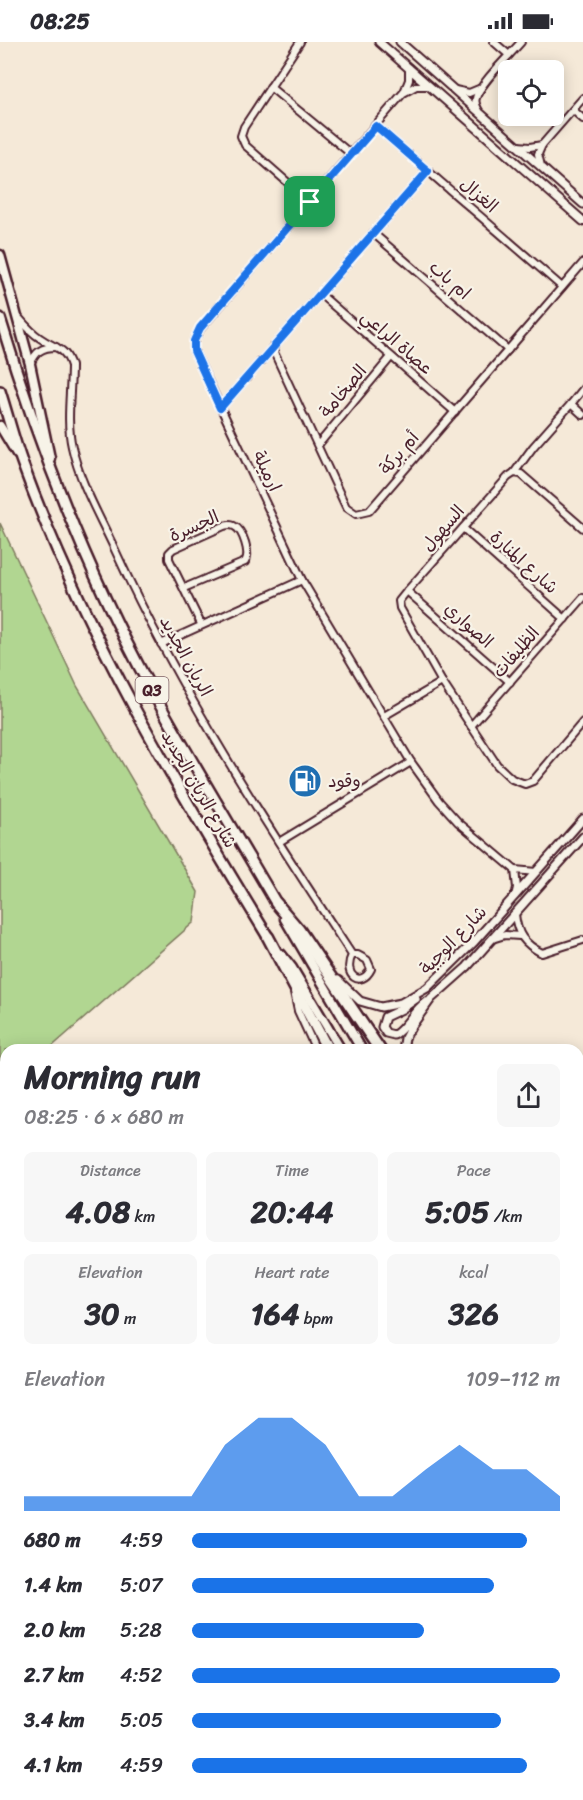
<!DOCTYPE html>
<meta charset="utf-8">
<style>
:root{--surface:#fff;--page:#f7f7f7;--text:#2b2b33;--muted:#7c7c81;--accent:#1a73e8}
body{margin:0;font-family:Sriracha,"Playpen Sans Arabic",sans-serif;background:var(--page);color:var(--text);height:100vh;display:flex;flex-direction:column;font-size:22px;white-space:nowrap}
*{box-sizing:border-box;margin:0}
p{font-size:20px;color:var(--muted)}
.icon{flex:none;width:33px;height:33px;fill:none;stroke:currentColor;stroke-width:2;stroke-linecap:round;stroke-linejoin:round}
.map{position:relative;flex:1;overflow:hidden}
.drawer{position:absolute;left:0px;top:1002px;width:584px;height:756px;display:flex;flex-direction:column;background:var(--surface);border-radius:18px 18px 0 0;box-shadow:0 3px 15px #0003}
.drawer>*{flex:none}
.controls{position:absolute;left:498px;top:18px;display:grid;gap:12px}
.controls a{display:grid;place-items:center;width:66px;height:66px;border-radius:9px;background:var(--surface);box-shadow:0 3px 15px #0003;font-size:30px}
.pin{position:absolute;display:grid;place-items:center;width:51px;height:51px;color:#fff;margin:-26px;border-radius:12px;box-shadow:0 3px 9px #0006}
.round{display:grid;place-items:center;flex:none;width:63px;height:63px;border-radius:9px;background:var(--page)}
.overview{display:flex;align-items:center;justify-content:space-between;height:102px;padding:0 24px}
h1{font-size:33px;font-weight:800;line-height:45px}
.figures{display:grid;grid-template-columns:repeat(3,1fr);gap:9px;height:102px;padding:6px 24px}
.figures div{display:grid;align-content:center;border-radius:9px;background:var(--page);text-align:center}
.figures b{font-size:30px;font-weight:800}
.figures small{font-size:16px;font-weight:400}
.figures p{font-size:16px}
.chart{height:168px;padding:12px 24px}
.chart p{display:flex;justify-content:space-between}
.chart svg{width:100%;height:108px;margin-top:6px;fill:var(--accent);opacity:.7}
ul{padding:0 24px;list-style:none;font-size:20px}
li{display:grid;grid-template-columns:96px 72px 1fr;align-items:center;height:45px}
li i{height:15px;border-radius:8px;background:var(--accent)}
.status{display:flex;justify-content:space-between;align-items:center;height:42px;padding:0 30px;background:var(--surface);direction:ltr}
.status svg{height:16px;fill:currentColor}
.map>svg:first-child{display:block}
</style>
<div class="status"><b>08:25</b><svg viewBox="0 0 49 12"><path d="M0 12V9h3v3zM5 12V6h3v6zM10 12V3h3v9zM15 12V0h3v12zM26 1h20v11H26zM47 4h2v5h-2z"/></svg></div>
<div class="map">
<svg width="583" height="1758" viewBox="0 0 583 1758">
<rect width="100%" height="100%" fill="#f5e9d8"/>
<filter id="ink" filterUnits="userSpaceOnUse"><feTurbulence type="fractalNoise" baseFrequency=".0167" numOctaves="2"/><feDisplacementMap in="SourceGraphic" scale="12" xChannelSelector="R" yChannelSelector="G"/><feConvolveMatrix kernelMatrix="1 2 1 2 8 2 1 2 1" color-interpolation-filters="sRGB"/></filter>
<g filter="url(#ink)">
<g fill="#b1d691" stroke="#7e7a5e" stroke-width="1.5">
<path d="M0,481L77,644L198,850L194,880L48,1008H6V1044L0,1069Z"/>
<path d="M0,1079L6,1092V1299L0,1302Z"/>
</g>
<g fill="none" stroke-linecap="round" stroke-linejoin="round">
<defs>
<g id="minor">
<path d="M300,0L244,85L241,94L245,103L310,160"/>
<path d="M494,0L509,13"/>
<path d="M409,26V38L404,50L200,287L194,299V309L302,538L411,720L439,759L458,780L515,828L536,830"/>
<path d="M270,45L351,112"/>
<path d="M455,48L469,51L481,46"/>
<path d="M405,50L416,44H429"/>
<path d="M573,68L583,77"/>
<path d="M479,69C477,65 474,61 476,56C480,41 510,13 521,0"/>
<path d="M376,84L562,245"/>
<path d="M518,104L530,105L542,103"/>
<path d="M541,124L538,112L542,103L583,56"/>
<path d="M373,191L508,308"/>
<path d="M320,252L455,370"/>
<path d="M19,276C25,283 32,291 40,296C55,307 65,304 71,324C71,351 66,379 72,405C80,442 101,477 116,510C181,652 267,784 352,913H358L367,918L371,927C361,947 342,933 352,913"/>
<path d="M272,306L346,465L356,472L369,469L583,221"/>
<path d="M30,322C36,310 41,305 56,305"/>
<path d="M583,347L571,362L583,373"/>
<path d="M571,362L533,405L514,431L508,435L407,549L399,559L400,566L442,640L497,723L512,737L525,742L533,739L583,680"/>
<path d="M220,366L428,129"/>
<path d="M318,403L391,315"/>
<path d="M514,431L521,432L583,486"/>
<path d="M463,486L565,577"/>
<path d="M184,546L245,520C251,512 243,488 234,484C230,482 228,483 224,484L173,507L169,511V517L201,582"/>
<path d="M407,549L510,640"/>
<path d="M161,602L302,538"/>
<path d="M384,674L442,640"/>
<path d="M471,684L583,556"/>
<path d="M279,800L411,720"/>
<path d="M515,854L517,846L515,828"/>
<path d="M515,872C517,892 524,902 542,911L583,898"/>
<path d="M492,897L505,893L520,894"/>
<path d="M294,950L298,969L316,1008"/>
<path d="M0,1339L6,1336"/>
<path d="M0,1580L6,1576"/>
<path d="M0,1682L6,1678"/>
<path d="M62,1752L66,1758"/>
<path d="M73,1752L76,1758"/>
<path d="M187,1752L190,1758"/>
<path d="M202,1752L205,1758"/>
</g>
<g id="tertiary">
<path d="M379,0L583,179"/>
<path d="M400,0L583,162"/>
<path d="M338,938L360,959L381,965L401,961L427,946L474,900L583,777"/>
<path d="M416,957L402,967L385,975L382,985L386,991L394,993C406,986 413,969 426,960"/>
<path d="M403,1008L405,996L411,985L431,957L467,925L583,795"/>
</g>
<g id="secondary">
<path d="M0,213L30,322L50,416"/>
<path d="M0,384L17,412"/>
<path d="M285,877L362,1008"/>
<path d="M281,912L292,926L341,1008"/>
<path d="M435,1758L437,1752"/>
<path d="M451,1758L453,1752"/>
</g>
<g id="primary">
<path d="M578,1349L583,1357"/>
<path d="M0,1451L6,1453"/>
<path d="M0,1468L6,1470"/>
<path d="M0,1494L6,1496"/>
<path d="M0,1512L6,1515"/>
<path d="M578,1558L583,1559"/>
<path d="M578,1671L583,1670"/>
<path d="M578,1695L583,1698"/>
<path d="M578,1712L583,1716"/>
<path d="M578,1741L583,1745"/>
<path d="M407,1752V1758"/>
<path d="M505,1758C527,1751 549,1752 571,1758"/>
</g>
<g id="trunk">
<path d="M0,276C38,403 87,529 150,645C190,718 234,789 276,861"/>
<path d="M0,349C8,374 14,399 23,423C84,590 176,744 268,895"/>
</g>
<g id="motorway">
<path d="M276,861L299,888L380,1008"/>
<path d="M268,895L328,1008"/>
<path d="M578,1327L583,1335"/>
<path d="M578,1448L583,1458"/>
</g>
</defs>
<use href="#minor" stroke="#4a1f2b" stroke-width="10"/>
<use href="#tertiary" stroke="#4a1f2b" stroke-width="11"/>
<use href="#secondary" stroke="#4a1f2b" stroke-width="13"/>
<use href="#primary" stroke="#4a1f2b" stroke-width="14"/>
<use href="#trunk" stroke="#4a1f2b" stroke-width="14"/>
<use href="#motorway" stroke="#4a1f2b" stroke-width="15"/>
<use href="#minor" stroke="#f7f3e8" stroke-width="6"/>
<use href="#tertiary" stroke="#f7f3e8" stroke-width="7"/>
<use href="#secondary" stroke="#f7f3e8" stroke-width="8"/>
<use href="#primary" stroke="#f7f3e8" stroke-width="9"/>
<use href="#trunk" stroke="#f7f3e8" stroke-width="9"/>
<use href="#motorway" stroke="#f7f3e8" stroke-width="10"/>
</g>
</g>
<g fill="none" stroke-linecap="round" stroke-linejoin="round" filter="url(#ink)">
<defs>
<path id="route" d="M376,84L428,129L220,366L194,309V299L200,286Z"/>
</defs>
<use href="#route" stroke="#fff" stroke-width="12"/>
<use href="#route" stroke="#1a73e8" stroke-width="8"/>
</g>
<defs>
<symbol id="fuel-disc" viewBox="-11 -11 22 22"><circle r="9.5" fill="#1f6fb2" stroke="#f7f3e8"/><path d="M-5.5-6h7V0h2V4h1.3V-2.5L3-4.5l.8-.8L6-3V5H2.5V1h-1V6h-7ZM-4.2-4.7v3.2H.2V-4.7Z" fill="#fff"/></symbol>
</defs>
<g fill-rule="evenodd">
<use href="#fuel-disc" x="286" y="720" width="38" height="38"/>
</g>
<g text-anchor="middle" dominant-baseline="central" stroke-width="4.5" stroke-linejoin="round" paint-order="stroke">
<rect fill="#f7f3e8" stroke="#7e5f64" stroke-width="1.5" x="135.5" y="635" width="33" height="26" rx="4.5"/>
<g font-size="16" font-weight="bold" fill="#4a1f2b">
<text x="152" y="648">Q3</text>
</g>
<g font-size="18" fill="#4a1f2b" stroke="#f7f3e8">
<text transform="translate(479 153) rotate(41)">الغزال</text>
<text transform="translate(450 238) rotate(41)">ام باب</text>
<text transform="translate(397 300) rotate(41)">عصاة الراعي</text>
<text transform="translate(343 349) rotate(-50)">الصخامة</text>
<text transform="translate(399 411) rotate(-49)">أم بركة</text>
<text transform="translate(267 429) rotate(65)">ارميلة</text>
<text transform="translate(194 484) rotate(-24)">الجسرة</text>
<text transform="translate(443 486) rotate(-49)">السهول</text>
<text transform="translate(524 520) rotate(42)">شارع المنارة</text>
<text transform="translate(469 583) rotate(42)">الصواري</text>
<text transform="translate(516 610) rotate(-49)">الظليفات</text>
<text transform="translate(186 614) rotate(61)">الريان الجديد</text>
<text transform="translate(199 747) rotate(60)">شارع الريان الجديد</text>
<text transform="translate(453 898) rotate(-46)">شارع الوجبة</text>
</g>
<g font-size="18" fill="#4a1f2b" stroke="#f7f3e8" text-anchor="start">
<text x="328" y="739">وقود</text>
</g>
</g>
</svg>
<div class="controls">
<a><svg class="icon" aria-label="locate" viewBox="0 0 24 24"><circle cx="12" cy="12" r="6"/><path d="M12 2v4M12 18v4M2 12h4M18 12h4"/></svg></a>
</div>
<div class="pin" style="left:310px;top:160px;background:#1e9e55"><svg class="icon" aria-label="arrive" viewBox="0 0 24 24"><path d="M6 21V4h12l-3 4 3 4H6"/></svg></div>
<section class="drawer">
<div class="overview"><div><h1>Morning run</h1><p>08:25 · 6 × 680 m</p></div><a class="round"><svg class="icon" aria-label="share" viewBox="0 0 24 24"><path d="M12 15V3M7 8l5-5 5 5M5 13v7h14v-7"/></svg></a></div>
<div class="figures">
<div><p>Distance</p><b>4.08<small> km</small></b></div>
<div><p>Time</p><b>20:44</b></div>
<div><p>Pace</p><b>5:05<small> /km</small></b></div>
</div>
<div class="figures">
<div><p>Elevation</p><b>30<small> m</small></b></div>
<div><p>Heart rate</p><b>164<small> bpm</small></b></div>
<div><p>kcal</p><b>326</b></div>
</div>
<div class="chart"><p><span>Elevation</span>109–112 m</p>
<svg viewBox="0 0 160 44" preserveAspectRatio="none"><path d="M0 44V38L10 38L20 38L30 38L40 38L50 38L60 17L70 6L80 6L90 17L100 38L110 38L120 27L130 17L140 27L150 27L160 38V44z"/></svg>
</div>
<ul>
<li><b>680 m</b>4:59<i style="width:91%"></i></li>
<li><b>1.4 km</b>5:07<i style="width:82%"></i></li>
<li><b>2.0 km</b>5:28<i style="width:63%"></i></li>
<li><b>2.7 km</b>4:52<i style="width:100%"></i></li>
<li><b>3.4 km</b>5:05<i style="width:84%"></i></li>
<li><b>4.1 km</b>4:59<i style="width:91%"></i></li>
</ul>
</section>
</div>
